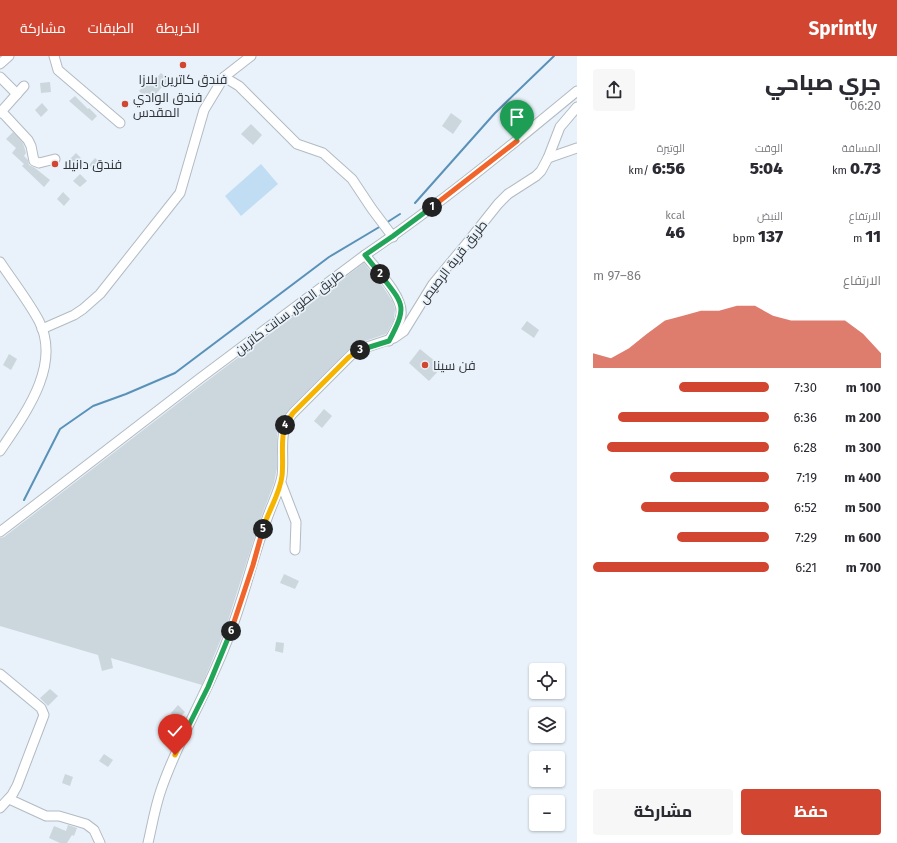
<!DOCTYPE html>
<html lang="ar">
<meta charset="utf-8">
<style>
:root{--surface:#fff;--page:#f7f7f7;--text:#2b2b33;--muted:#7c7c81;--accent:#d14531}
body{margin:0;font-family:"Fira Sans",Cairo,sans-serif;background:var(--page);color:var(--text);direction:rtl;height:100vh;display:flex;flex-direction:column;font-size:15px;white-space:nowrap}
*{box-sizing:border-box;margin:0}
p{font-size:13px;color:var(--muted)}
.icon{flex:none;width:22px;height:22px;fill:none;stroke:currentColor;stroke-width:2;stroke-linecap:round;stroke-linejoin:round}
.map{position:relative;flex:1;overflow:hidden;direction:ltr}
.panel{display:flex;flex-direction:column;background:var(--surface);width:320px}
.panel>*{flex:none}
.controls{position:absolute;left:529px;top:607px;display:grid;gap:8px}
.controls a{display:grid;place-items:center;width:36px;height:36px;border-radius:4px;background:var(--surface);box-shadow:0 1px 3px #0004;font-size:20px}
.pin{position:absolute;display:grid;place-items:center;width:34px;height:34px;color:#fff;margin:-41px -17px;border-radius:50% 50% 50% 0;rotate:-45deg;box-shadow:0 0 4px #0007}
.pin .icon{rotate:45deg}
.km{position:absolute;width:20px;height:20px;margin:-10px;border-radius:50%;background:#222;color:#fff;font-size:11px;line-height:20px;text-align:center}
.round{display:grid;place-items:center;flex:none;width:42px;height:42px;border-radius:4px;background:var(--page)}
.headline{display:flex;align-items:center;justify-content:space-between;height:68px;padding:0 16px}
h1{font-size:22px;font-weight:800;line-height:30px}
.metrics{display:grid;grid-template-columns:repeat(3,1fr);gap:6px;height:68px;padding:4px 16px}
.metrics div{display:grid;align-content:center}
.metrics b{font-size:17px;font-weight:800}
.metrics small{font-size:11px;font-weight:400}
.metrics p{font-size:11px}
.chart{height:112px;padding:8px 16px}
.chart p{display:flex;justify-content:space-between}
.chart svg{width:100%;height:72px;margin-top:4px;fill:var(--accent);opacity:.7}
.button{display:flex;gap:8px;margin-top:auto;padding:8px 16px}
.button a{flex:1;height:46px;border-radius:4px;background:var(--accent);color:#fff;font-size:16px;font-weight:800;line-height:46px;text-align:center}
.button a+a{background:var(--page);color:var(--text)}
ul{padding:0 16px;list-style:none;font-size:13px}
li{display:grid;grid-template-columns:64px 48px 1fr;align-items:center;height:30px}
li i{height:10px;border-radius:5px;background:var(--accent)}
header{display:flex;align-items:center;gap:24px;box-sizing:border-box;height:56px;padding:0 20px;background:var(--accent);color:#fff}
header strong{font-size:19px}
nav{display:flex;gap:22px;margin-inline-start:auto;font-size:14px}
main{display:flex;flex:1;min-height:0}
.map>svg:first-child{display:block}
</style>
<header>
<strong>Sprintly</strong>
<nav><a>الخريطة</a><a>الطبقات</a><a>مشاركة</a></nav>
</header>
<main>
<section class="panel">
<div class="headline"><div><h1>جري صباحي</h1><p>06:20</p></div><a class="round"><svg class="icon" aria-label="share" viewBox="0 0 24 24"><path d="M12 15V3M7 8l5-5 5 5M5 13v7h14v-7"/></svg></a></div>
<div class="metrics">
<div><p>المسافة</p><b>0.73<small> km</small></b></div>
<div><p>الوقت</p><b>5:04</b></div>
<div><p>الوتيرة</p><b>6:56<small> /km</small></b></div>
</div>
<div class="metrics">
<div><p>الارتفاع</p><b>11<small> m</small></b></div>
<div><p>النبض</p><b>137<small> bpm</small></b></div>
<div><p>kcal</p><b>46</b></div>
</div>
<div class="chart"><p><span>الارتفاع</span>86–97 m</p>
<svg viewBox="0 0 160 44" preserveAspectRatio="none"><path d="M0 44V35L10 38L20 32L30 23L40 15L50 12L60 9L70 9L80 6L90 6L100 12L110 15L120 15L130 15L140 15L150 23L160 35V44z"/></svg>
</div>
<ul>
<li><b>100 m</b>7:30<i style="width:51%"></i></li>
<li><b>200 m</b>6:36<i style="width:86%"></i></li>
<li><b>300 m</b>6:28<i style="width:92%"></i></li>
<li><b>400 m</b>7:19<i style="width:56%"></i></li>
<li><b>500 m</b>6:52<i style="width:73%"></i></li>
<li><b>600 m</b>7:29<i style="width:52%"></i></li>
<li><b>700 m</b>6:21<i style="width:100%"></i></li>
</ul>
<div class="button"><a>حفظ</a><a>مشاركة</a></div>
</section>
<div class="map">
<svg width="577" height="787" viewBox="0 0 577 787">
<rect width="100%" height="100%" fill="#e9f2fa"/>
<path fill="#c0ddf4" d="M261,108L278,128L241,160L225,140Z"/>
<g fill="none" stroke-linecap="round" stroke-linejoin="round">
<g stroke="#5991b9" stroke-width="2">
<path d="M415,147L495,57L554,0"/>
<path d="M386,167L400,158"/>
<path d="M24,444L60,373L93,350L126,338L175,317L329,201L381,170"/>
</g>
</g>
<g fill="#ccd6dd">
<path d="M161,17L171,26L164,33L162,31L150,45L139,35L146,27L149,30Z"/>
<path d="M50,26L51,36L41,37L40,27Z"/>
<path d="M75,40L88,53L89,52L97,60L92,65L69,45Z"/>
<path d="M42,47L48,54L41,61L35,54Z"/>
<path d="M451,57L462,65L453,78L442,70Z"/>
<path d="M251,68L262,79L253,89L241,78Z"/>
<path d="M13,76L23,87L26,97L24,100L28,104L29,109L35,112L50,124L44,131L22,110L24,108L12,97L16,92L6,83Z"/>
<path d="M76,97L84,105L75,114L67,106Z"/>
<path d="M95,102L102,108L95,115L89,109Z"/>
<path d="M80,118L87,125L80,131L73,125Z"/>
<path d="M63,136L70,143L64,150L57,143Z"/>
<path d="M364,207L383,231L393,246L395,253L394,264L386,278L359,287L348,294L289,353L283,361L277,378V412L274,427L259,467L226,571L202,629L111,602L113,612L102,615L98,599L0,570V482L4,481L203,328Z"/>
<path d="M527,265L539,274L534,282L521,273Z"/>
<path d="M420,293L442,311L429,325L409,307Z"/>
<path d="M9,298L17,303L11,314L3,309Z"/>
<path d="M324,353L332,360L322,372L314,365Z"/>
<path d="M284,518L299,525L295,533L280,527Z"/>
<path d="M276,586L284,587L283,597L275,595Z"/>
<path d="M50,633L58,640L48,650L40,642Z"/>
<path d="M178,649L185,656L177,664L171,657Z"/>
<path d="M104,698L113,704L108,711L99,705Z"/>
<path d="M65,718L73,721L70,730L62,727Z"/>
<path d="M68,769L77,772L74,780L72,779L67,787H60L49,782L54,770L66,775Z"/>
</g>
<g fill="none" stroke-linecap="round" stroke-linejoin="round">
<defs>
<g id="street">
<path d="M54,0L58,14L120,67"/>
<path d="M0,8L9,0"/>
<path d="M0,21L17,38"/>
<path d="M224,21L251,0"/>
<path d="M1,55L28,84L31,90L34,105L39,107L55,103"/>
<path d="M0,57L24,30"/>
<path d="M548,102L577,92"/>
<path d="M365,199C376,213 404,241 401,259C400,268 393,277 389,285"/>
<path d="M0,206C12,224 29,246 39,265C62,310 24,359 0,395"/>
<path d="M42,273L74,259L83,253L100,238L180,137L204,54L224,21L239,30L297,88L323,97L352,123L372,153L393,181"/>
<path d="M281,427L296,466L295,494"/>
<path d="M0,476L199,323L365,199C439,149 508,92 577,35"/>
<path d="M0,618L41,652L44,659L17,730L12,739L0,752"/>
<path d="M9,743L46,760H59L86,768L94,774L100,787"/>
<path d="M148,787C152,770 155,751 161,734C178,684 206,639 225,590C244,545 253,497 271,452C275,442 280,431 282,420C285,399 277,374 293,357L352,298L361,293L394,282L404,275L433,228L467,187L498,148L508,138L536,120L541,115L548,102L560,71L577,51"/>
</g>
</defs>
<use href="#street" stroke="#b2bbc2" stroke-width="11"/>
<use href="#street" stroke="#fff" stroke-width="9"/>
</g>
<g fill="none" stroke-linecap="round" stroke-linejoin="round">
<defs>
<path id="split-1" d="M432,151L517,85"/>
<path id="split-2" d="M380,218L365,199L393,180L432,151"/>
<path id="split-3" d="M360,294L389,285C408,249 404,249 380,218"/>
<path id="split-4" d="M285,369L293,357L349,301L360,294"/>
<path id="split-5" d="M263,473C268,455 280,438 282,420C284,403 280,385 285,369"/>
<path id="split-6" d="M231,575L253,509L263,473"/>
<path id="split-7" d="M187,673L208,631L231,575"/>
<path id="split-8" d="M175,699L187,673"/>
</defs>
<use href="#split-1" stroke="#fff" stroke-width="8"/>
<use href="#split-2" stroke="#fff" stroke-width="8"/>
<use href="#split-3" stroke="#fff" stroke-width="8"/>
<use href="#split-4" stroke="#fff" stroke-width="8"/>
<use href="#split-5" stroke="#fff" stroke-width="8"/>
<use href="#split-6" stroke="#fff" stroke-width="8"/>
<use href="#split-7" stroke="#fff" stroke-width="8"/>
<use href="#split-8" stroke="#fff" stroke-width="8"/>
<use href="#split-1" stroke="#f0652b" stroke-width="5"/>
<use href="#split-2" stroke="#22a559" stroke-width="5"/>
<use href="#split-3" stroke="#22a559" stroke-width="5"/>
<use href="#split-4" stroke="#f5b400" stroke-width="5"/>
<use href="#split-5" stroke="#f5b400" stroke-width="5"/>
<use href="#split-6" stroke="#f0652b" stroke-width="5"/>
<use href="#split-7" stroke="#22a559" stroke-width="5"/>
<use href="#split-8" stroke="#f5b400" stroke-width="5"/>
</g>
<g fill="#d14531" stroke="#e9f2fa" stroke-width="1.5">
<circle cx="183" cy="9" r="4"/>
<circle cx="125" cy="48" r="4"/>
<circle cx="55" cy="108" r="4"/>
<circle cx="425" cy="309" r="4"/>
</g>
<g text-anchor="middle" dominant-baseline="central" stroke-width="3.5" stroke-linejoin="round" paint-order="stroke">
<g font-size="13" fill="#303437" stroke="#e9f2fa" text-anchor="start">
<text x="183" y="23" text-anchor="middle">فندق كاترين بلازا</text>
<text x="133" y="41">فندق الوادي<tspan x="133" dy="15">المقدس</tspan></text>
<text x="63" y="108">فندق دانيلا</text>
<text x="433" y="309">فن سينا</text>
</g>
<g font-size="13" fill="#303437" stroke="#e9f2fa">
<text transform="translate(453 206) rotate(-52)">طريق قرية الرصيص</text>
<text transform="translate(289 256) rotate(-37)">طريق الطور, سانت كاترين</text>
</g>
</g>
</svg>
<div class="controls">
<a><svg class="icon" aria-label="locate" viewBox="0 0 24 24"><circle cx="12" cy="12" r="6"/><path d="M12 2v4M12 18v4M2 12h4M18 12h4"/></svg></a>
<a><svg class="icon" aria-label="layers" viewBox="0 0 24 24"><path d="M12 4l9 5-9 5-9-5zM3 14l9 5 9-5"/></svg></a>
<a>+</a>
<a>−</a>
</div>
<div class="pin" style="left:517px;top:85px;background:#1e9e55"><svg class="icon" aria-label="arrive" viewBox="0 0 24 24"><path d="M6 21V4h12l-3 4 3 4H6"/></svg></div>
<div class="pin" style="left:175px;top:699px;background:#d93025"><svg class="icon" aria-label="check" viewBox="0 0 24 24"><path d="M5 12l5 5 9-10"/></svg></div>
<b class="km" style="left:432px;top:151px">1</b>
<b class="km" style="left:380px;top:218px">2</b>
<b class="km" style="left:360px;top:294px">3</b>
<b class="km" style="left:285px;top:369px">4</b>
<b class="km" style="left:263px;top:473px">5</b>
<b class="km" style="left:231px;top:575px">6</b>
</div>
</main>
